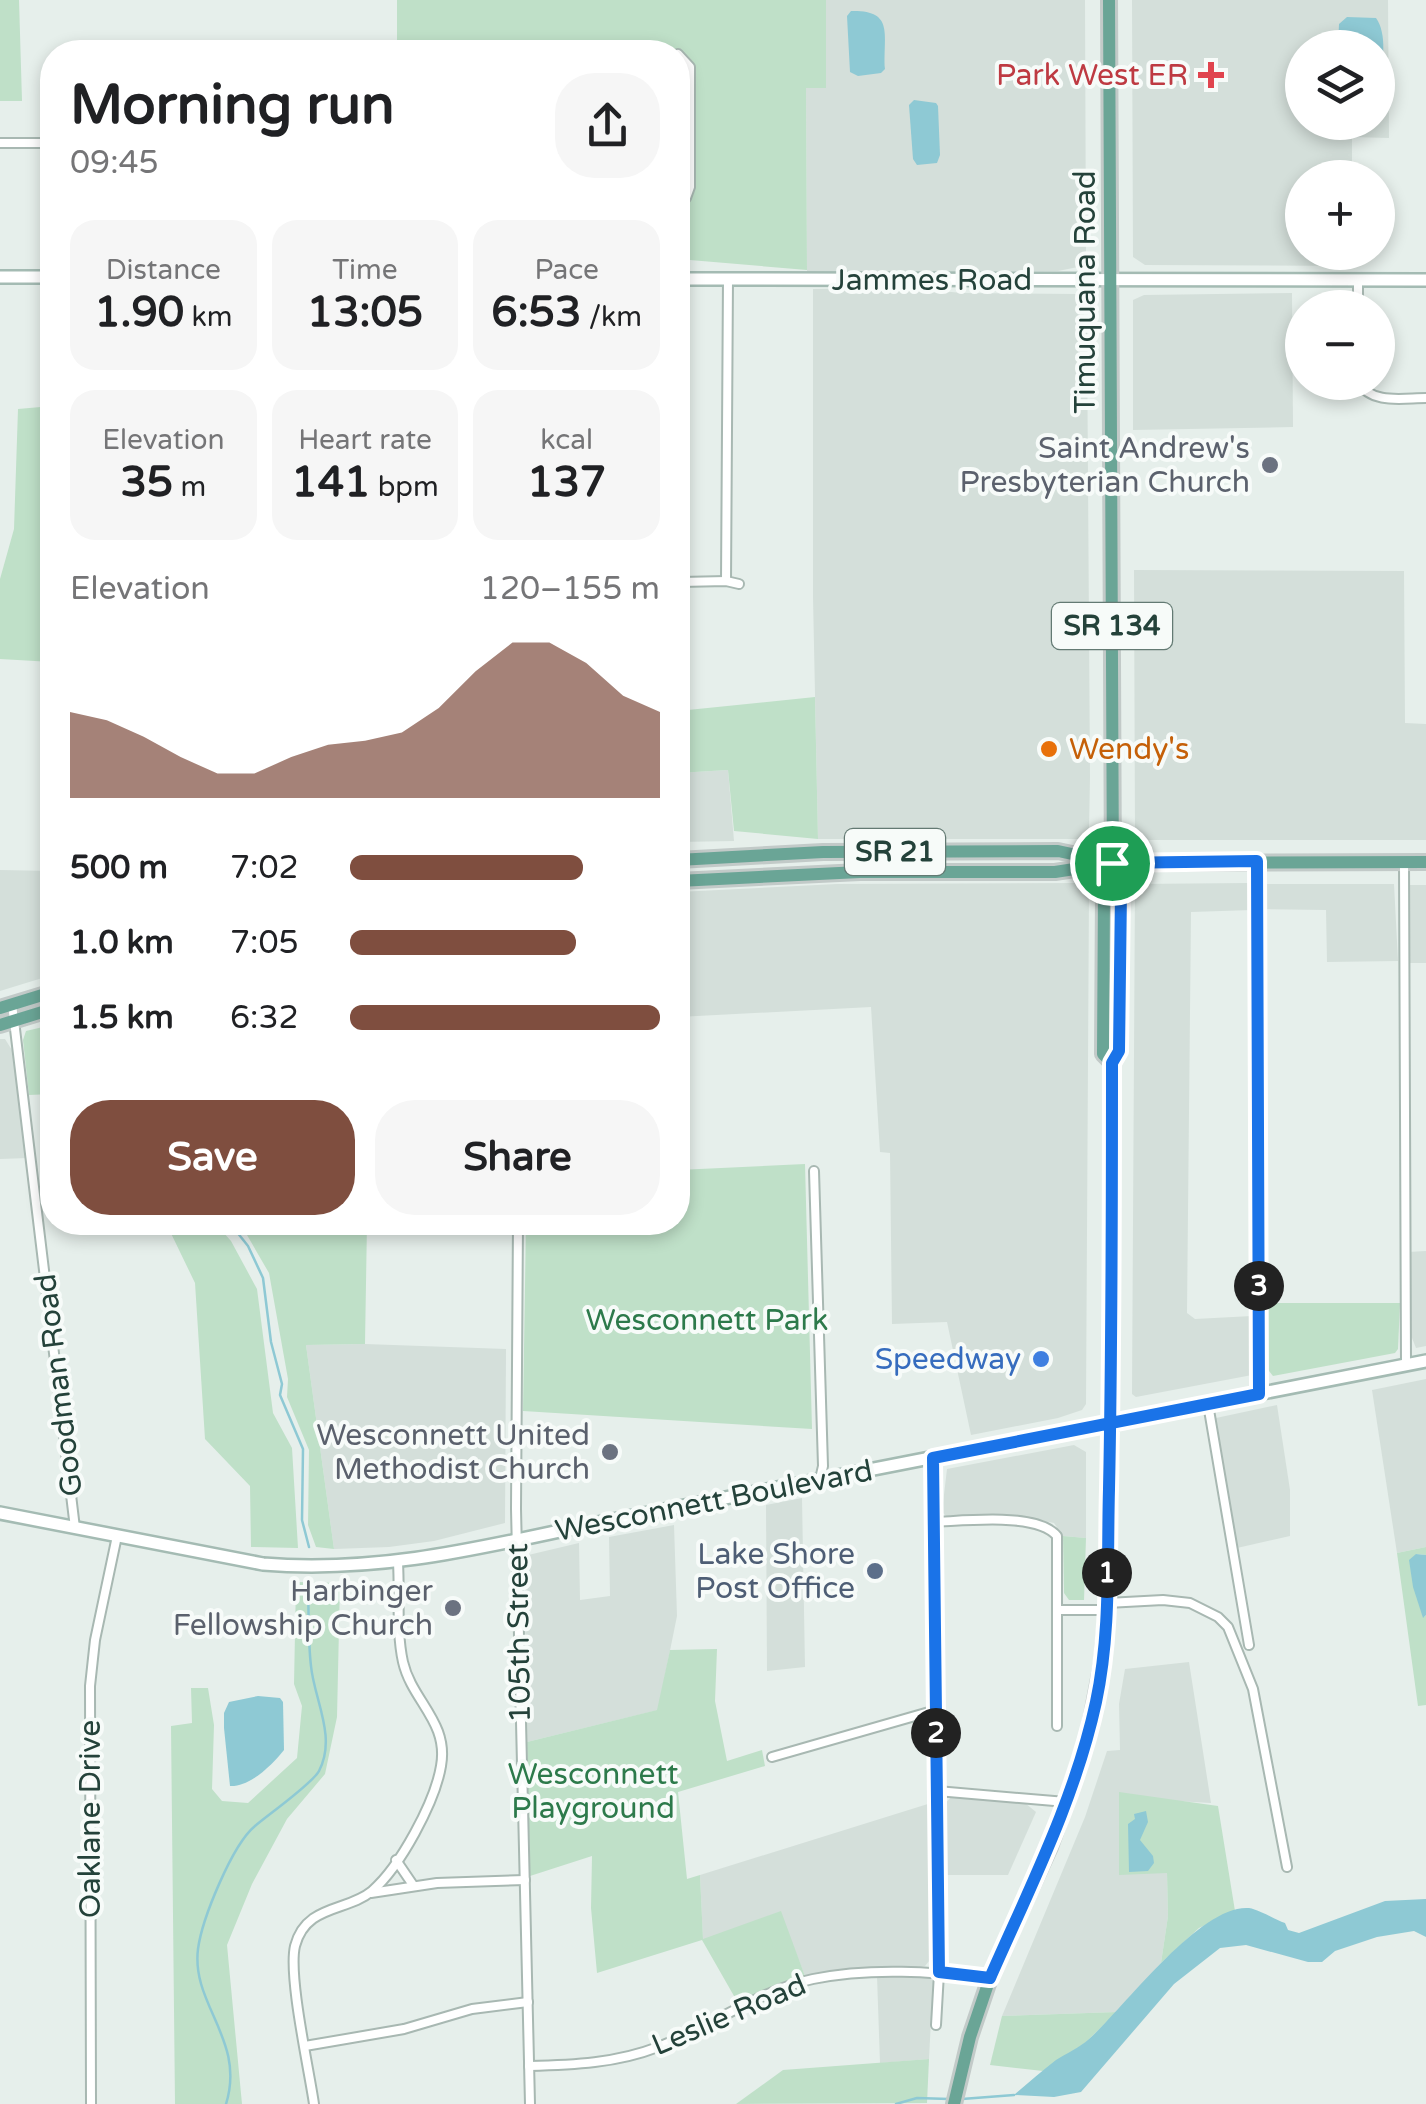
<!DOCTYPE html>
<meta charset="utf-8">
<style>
:root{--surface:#fff;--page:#f6f6f6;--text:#202124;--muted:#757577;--accent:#7f4e3f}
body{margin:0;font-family:"Varela Round",sans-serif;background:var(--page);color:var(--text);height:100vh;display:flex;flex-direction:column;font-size:38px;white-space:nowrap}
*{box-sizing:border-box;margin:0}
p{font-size:32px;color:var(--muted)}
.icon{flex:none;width:55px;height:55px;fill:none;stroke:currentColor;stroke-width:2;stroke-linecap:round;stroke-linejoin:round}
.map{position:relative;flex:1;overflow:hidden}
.drawer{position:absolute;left:40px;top:40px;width:650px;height:1195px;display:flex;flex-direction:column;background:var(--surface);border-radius:40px;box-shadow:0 5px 15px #0003}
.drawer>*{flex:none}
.controls{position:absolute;left:1285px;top:30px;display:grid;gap:20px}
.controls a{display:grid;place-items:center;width:110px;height:110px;border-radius:50%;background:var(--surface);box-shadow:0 5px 15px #0003;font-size:50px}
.pin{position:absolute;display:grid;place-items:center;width:85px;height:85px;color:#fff;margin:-42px;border:5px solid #fff;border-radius:50%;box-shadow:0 2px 10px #0007}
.km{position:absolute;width:50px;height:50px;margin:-25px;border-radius:50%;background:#222;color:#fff;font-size:28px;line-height:50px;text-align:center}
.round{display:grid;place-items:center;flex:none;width:105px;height:105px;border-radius:40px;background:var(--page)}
.head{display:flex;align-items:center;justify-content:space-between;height:170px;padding:0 30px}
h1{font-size:55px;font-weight:700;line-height:75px}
.figures{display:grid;grid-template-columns:repeat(3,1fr);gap:15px;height:170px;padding:10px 30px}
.figures div{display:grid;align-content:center;border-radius:25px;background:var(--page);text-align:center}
.figures b{font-size:42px;font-weight:700}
.figures small{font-size:28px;font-weight:400}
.figures p{font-size:28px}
.chart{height:280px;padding:20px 30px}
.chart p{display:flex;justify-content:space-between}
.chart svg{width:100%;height:180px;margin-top:10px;fill:var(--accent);opacity:.7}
.action{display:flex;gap:20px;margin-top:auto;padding:20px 30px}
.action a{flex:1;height:115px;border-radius:40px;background:var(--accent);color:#fff;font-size:40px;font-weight:700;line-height:115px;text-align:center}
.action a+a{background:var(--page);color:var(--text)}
ul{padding:0 30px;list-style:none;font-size:32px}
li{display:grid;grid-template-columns:160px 120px 1fr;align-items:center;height:75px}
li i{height:25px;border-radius:12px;background:var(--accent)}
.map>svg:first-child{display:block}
</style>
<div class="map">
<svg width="1426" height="2104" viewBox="0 0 1426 2104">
<rect width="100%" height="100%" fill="#e6efeb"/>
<g fill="#d4dfda" fill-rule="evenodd">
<path d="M826,0H1085L1086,261L1078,267L1058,271L807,274L806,88L826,87Z"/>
<path d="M1132,0H1388L1389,138L1352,137V177L1302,178V252L1352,253V266L1145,265L1133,257ZM1302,48H1378V122H1302Z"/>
<path d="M909,288L962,293L1077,294L1084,298V326L1087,330L1090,777L1089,830L1084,839H818L813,597V289Z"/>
<path d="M1292,293L1293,427L1133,430V300L1144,295Z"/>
<path d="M1134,570L1404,571L1405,723L1426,724V840H1138L1135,837Z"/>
<path d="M728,770L734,841L678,842V773Z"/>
<path d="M0,870L52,871V975L0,991Z"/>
<path d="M1079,883L1089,885V891L1086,1404L1082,1410L1058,1418L971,1435L947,1322L892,1324L890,1153L880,1152L871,1007L678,1017V892L837,884Z"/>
<path d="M1248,883L1252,910L1191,912L1187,1313L1195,1319L1252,1316V1375L1136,1397L1132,1394L1135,884Z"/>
<path d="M1264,884H1394L1398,961L1327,962L1326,910L1261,909Z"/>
<path d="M1409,885H1426V963H1406Z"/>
<path d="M0,1039H5L15,1055L28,1158L0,1159Z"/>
<path d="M1426,1251V1346L1416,1348L1410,1333L1408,1252Z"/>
<path d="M365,1344L506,1349L505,1523L434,1541L389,1547L334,1549L306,1345Z"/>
<path d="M1426,1379V1547L1397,1553L1372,1390Z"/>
<path d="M1277,1405L1290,1490V1536L1237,1548L1216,1418Z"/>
<path d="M1074,1445L1086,1452V1538L1063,1536L1054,1523L1021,1516L947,1517L942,1512L947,1469Z"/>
<path d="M802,1498L805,1667L767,1671L766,1505Z"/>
<path d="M674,1525L677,1616L658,1710L527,1742L524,1556L579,1543L580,1600L610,1596L609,1537Z"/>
<path d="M1189,1662L1211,1803L1157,1800L1119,1793L1167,1873L1168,1916L1161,1963L1117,2012L1002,2016L1085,1817L1107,1751L1120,1750L1119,1704L1125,1669Z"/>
<path d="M952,1796L1025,1803L1036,1812L1008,1875H942V1807Z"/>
<path d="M931,1803L934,1955L925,1966L805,1976L780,1912L703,1940L700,1875Z"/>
<path d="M877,1976H927L933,1981L929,2059L880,2063Z"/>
</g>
<g fill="#bfe0c8">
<path d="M0,0H19L22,101H0Z"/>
<path d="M397,0H826V88H806L807,270L678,259V52H397Z"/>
<path d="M52,406V662L0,659V579L14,529L18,409Z"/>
<path d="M815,697L818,839L734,831L728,770L678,773V711Z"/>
<path d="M43,1027L52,1034V1094L29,1095L23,1040L26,1031Z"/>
<path d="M805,1164L812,1429L523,1411L526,1223L678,1222V1170Z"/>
<path d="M166,1223H215L231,1241L257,1289L273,1413L292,1448L298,1548L251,1547L250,1486L205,1439L195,1283Z"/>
<path d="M240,1223H367L365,1344L306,1345L334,1549L316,1547L308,1525L309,1450L287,1397L288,1379L269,1273Z"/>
<path d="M1264,1303H1400L1398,1349L1395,1353L1273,1376L1265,1366Z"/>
<path d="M1063,1536L1086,1538L1084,1600H1069L1064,1593Z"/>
<path d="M1426,1547V1555L1416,1554L1424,1617L1426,1615V1705L1418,1706L1397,1553Z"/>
<path d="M296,1582L340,1583L337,1717L325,1774L287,1819L252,1884L227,1945L242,2104H175L171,1726L192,1723L191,1688H208L214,1725L212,1789L222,1801L248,1803L297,1758L302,1706L294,1684Z"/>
<path d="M717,1649L715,1701L727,1761L762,1750L765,1766L678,1792L687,1879L700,1875L703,1939L781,1911L805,1976L738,2003L702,1940L597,1973L591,1908L592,1856L530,1876L527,1742L657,1710L670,1650Z"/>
<path d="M1119,1792L1218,1806L1235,1911L1199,1928L1161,1963L1168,1916L1167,1873L1119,1875Z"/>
<path d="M1117,2012L1085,2043L1043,2071L990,2065L1002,2016Z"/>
<path d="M929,2059L927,2103L736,2104L783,2070Z"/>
</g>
<g fill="#8ec9d4">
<path d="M851,11C895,10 883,34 885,69L881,73L858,76L850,72L847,16Z"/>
<path d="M1347,17L1376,18C1387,33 1384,63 1378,80V48L1338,47L1339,24Z"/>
<path d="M914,100L936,103L938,106L940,155L937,163L917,165L913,159L909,105Z"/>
<path d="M1416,1554L1426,1555V1615L1423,1618L1413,1587L1409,1560Z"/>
<path d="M258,1696L280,1698L283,1702L284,1750C272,1765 250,1787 230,1786L224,1728V1713L229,1702Z"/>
<path d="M1146,1811L1148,1822L1140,1840L1153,1856L1154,1863L1148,1871L1129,1872L1128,1824L1135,1819L1134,1814Z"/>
<path d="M1426,1899V1937L1414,1931L1377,1937L1335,1951L1322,1962H1308L1246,1945L1220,1948L1174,1984L1081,2092L1054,2097L1014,2095C1028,2083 1042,2071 1056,2060C1067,2053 1079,2048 1089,2039C1124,2008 1200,1904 1249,1908C1260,1910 1274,1919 1285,1923L1288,1930L1299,1933L1385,1901Z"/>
</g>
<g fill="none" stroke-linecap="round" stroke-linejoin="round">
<g stroke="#8ec9d4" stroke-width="2.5">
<path d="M229,1222L248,1246L263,1278L271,1342L282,1384L280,1395L303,1449L302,1520L309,1547"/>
<path d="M962,2099L1014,2095"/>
<path d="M226,2104C246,2040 191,2005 198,1949C202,1919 232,1845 255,1826C269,1814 312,1784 319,1771C337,1737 314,1699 311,1666C308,1641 309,1614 308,1589"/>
<path d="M896,2104L917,2098L949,2099"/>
</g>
<defs>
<g id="street">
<path d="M678,54L690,67V187L686,198L678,205"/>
<path d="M0,143H52"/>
<path d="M1358,308V279"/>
<path d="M1358,382C1372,405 1403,398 1426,398"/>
<path d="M726,581L728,279"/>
<path d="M681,582L726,581L739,584"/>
<path d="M1257,861L1259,1394"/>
<path d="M1404,862L1406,1365"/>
<path d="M12,1004L75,1528"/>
<path d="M814,1171L823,1466L820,1479"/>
<path d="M518,1222L516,1509L530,2104"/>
<path d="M1208,1404L1249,1645"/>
<path d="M933,1458L939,1973L936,2025"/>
<path d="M934,1522C964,1521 1037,1512 1057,1536V1726"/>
<path d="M1107,1603L1163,1600L1190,1603L1218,1617L1228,1627L1253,1689L1287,1867"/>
<path d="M1058,1610H1107"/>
<path d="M772,1757L936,1710"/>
<path d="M937,1791L1066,1802"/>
<path d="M396,1860L413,1885"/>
<path d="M371,1893L437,1883L525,1880"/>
<path d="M305,2046L404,2029L472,2009L528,2002"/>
<path d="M529,2066C573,2065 617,2063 658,2047C711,2027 757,1991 813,1979C871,1967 933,1972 990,1978"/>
<path d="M91,2104L90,1686L95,1640L117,1536"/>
<path d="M314,2104C309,2069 288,1976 295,1946C306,1904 347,1912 372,1891C400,1867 435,1802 441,1766C449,1722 412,1701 403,1662C396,1630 400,1595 398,1563"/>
</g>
<g id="secondary">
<path d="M0,277H52"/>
<path d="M678,279L1426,280"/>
<path d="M0,1513L263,1564C377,1573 476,1549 587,1525L1426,1361"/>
</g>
<g id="primary">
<path d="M1109,0L1113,883L1104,890L1103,1054L1112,1063"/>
<path d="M678,860L823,852L1058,851L1100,860"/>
<path d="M678,881L860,872H1055L1113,863L1426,862"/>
<path d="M0,1008L52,992"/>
<path d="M0,1025L52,1009"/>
<path d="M954,2104L970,2037L990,1978L1050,1847L1066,1802L1088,1736L1102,1663L1107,1610L1111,1421L1112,1063L1119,1051L1121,891L1113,883"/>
</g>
</defs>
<use href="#street" stroke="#a8b8b2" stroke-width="12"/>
<use href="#secondary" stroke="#a4bbb3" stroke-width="16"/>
<use href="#primary" stroke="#c2cac8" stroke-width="18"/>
<use href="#street" stroke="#fff" stroke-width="8"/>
<use href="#secondary" stroke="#fff" stroke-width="11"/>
<use href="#primary" stroke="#6aa596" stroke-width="12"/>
</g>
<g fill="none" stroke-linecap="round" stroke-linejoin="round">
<defs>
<path id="route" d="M1112,863V883L1121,891L1119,1051L1112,1063C1112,1205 1112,1347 1109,1489C1107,1560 1111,1632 1096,1702C1075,1799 1030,1887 990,1978L939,1972L933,1458L1259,1394L1257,861L1112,863"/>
</defs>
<use href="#route" stroke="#fff" stroke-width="20"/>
<use href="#route" stroke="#1a73e8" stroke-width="12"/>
</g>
<path fill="#e0444e" stroke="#f7fbf9" stroke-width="4" d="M1206 60h10v10h10v10h-10v10h-10v-10h-10v-10h10z"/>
<g fill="#6b7280" stroke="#f7fbf9" stroke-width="4">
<circle cx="1270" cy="465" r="10"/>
<circle cx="610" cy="1452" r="10"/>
<circle cx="453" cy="1608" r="10"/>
</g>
<circle fill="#e8710a" stroke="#f7fbf9" stroke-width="4" cx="1049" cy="749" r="10"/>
<circle fill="#3f7fe0" stroke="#f7fbf9" stroke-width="4" cx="1041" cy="1359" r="10"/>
<circle fill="#5c6f8a" stroke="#f7fbf9" stroke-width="4" cx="875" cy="1571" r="10"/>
<g text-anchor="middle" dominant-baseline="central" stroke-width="8" stroke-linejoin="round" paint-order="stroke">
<g fill="#f7fbf9" stroke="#637a73" stroke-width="2.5">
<rect x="1052" y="603" width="120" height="46" rx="8"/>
<rect x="845" y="829" width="100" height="46" rx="8"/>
</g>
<g font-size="28" font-weight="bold" fill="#24423a">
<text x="1112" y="626">SR 134</text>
<text x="895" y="852">SR 21</text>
</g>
<g font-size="30" fill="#be3a42" stroke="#f7fbf9" text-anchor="end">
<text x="1188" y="75">Park West ER</text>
</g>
<g font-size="30" fill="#24423a" stroke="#f7fbf9">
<text x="932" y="280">Jammes Road</text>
<text transform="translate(1085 292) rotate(-90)">Timuquana Road</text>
<text transform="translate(59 1385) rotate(-97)">Goodman Road</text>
<text transform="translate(714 1501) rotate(-11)">Wesconnett Boulevard</text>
<text transform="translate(519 1633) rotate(-91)">105th Street</text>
<text transform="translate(90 1819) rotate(-90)">Oaklane Drive</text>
<text transform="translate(729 2015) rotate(-23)">Leslie Road</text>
</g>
<g font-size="30" fill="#5b616d" stroke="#f7fbf9" text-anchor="end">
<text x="1250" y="448">Saint Andrew's<tspan x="1250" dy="34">Presbyterian Church</tspan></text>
<text x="590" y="1435">Wesconnett United<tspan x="590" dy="34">Methodist Church</tspan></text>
<text x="433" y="1591">Harbinger<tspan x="433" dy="34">Fellowship Church</tspan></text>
</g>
<g font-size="30" fill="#c56008" stroke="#f7fbf9" text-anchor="start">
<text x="1069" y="749">Wendy's</text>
</g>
<g font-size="30" fill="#2d7a4b" stroke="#f7fbf9">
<text x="707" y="1320">Wesconnett Park</text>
<text x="593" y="1774">Wesconnett<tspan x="593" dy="34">Playground</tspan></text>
</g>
<g font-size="30" fill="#366cbe" stroke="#f7fbf9" text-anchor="end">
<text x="1021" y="1359">Speedway</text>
</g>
<g font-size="30" fill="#4e5e75" stroke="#f7fbf9" text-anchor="end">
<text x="855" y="1554">Lake Shore<tspan x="855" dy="34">Post Office</tspan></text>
</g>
</g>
</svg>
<div class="controls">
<a><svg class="icon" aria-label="layers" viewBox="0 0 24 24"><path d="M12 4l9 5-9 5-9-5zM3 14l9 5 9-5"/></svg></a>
<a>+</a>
<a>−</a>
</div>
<div class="pin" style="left:1112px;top:863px;background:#1e9e55"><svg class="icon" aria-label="arrive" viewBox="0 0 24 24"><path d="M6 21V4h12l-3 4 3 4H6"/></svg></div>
<b class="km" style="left:1107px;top:1573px">1</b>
<b class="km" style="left:936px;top:1733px">2</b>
<b class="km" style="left:1259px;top:1286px">3</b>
<section class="drawer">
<div class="head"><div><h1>Morning run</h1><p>09:45</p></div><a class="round"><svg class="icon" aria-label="share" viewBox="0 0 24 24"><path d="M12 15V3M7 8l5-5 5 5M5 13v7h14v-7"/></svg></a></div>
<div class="figures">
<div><p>Distance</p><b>1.90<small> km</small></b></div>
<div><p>Time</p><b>13:05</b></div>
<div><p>Pace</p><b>6:53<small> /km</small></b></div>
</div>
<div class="figures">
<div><p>Elevation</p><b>35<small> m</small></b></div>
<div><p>Heart rate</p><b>141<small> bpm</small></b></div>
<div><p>kcal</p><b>137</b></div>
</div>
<div class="chart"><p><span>Elevation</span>120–155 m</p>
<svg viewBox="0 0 160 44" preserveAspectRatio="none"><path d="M0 44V23L10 25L20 29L30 34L40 38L50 38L60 34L70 31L80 30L90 28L100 22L110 13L120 6L130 6L140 11L150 19L160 23V44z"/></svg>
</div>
<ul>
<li><b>500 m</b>7:02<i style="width:75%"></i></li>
<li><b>1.0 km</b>7:05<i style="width:73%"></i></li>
<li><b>1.5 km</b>6:32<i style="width:100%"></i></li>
</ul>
<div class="action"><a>Save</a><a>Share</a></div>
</section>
</div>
